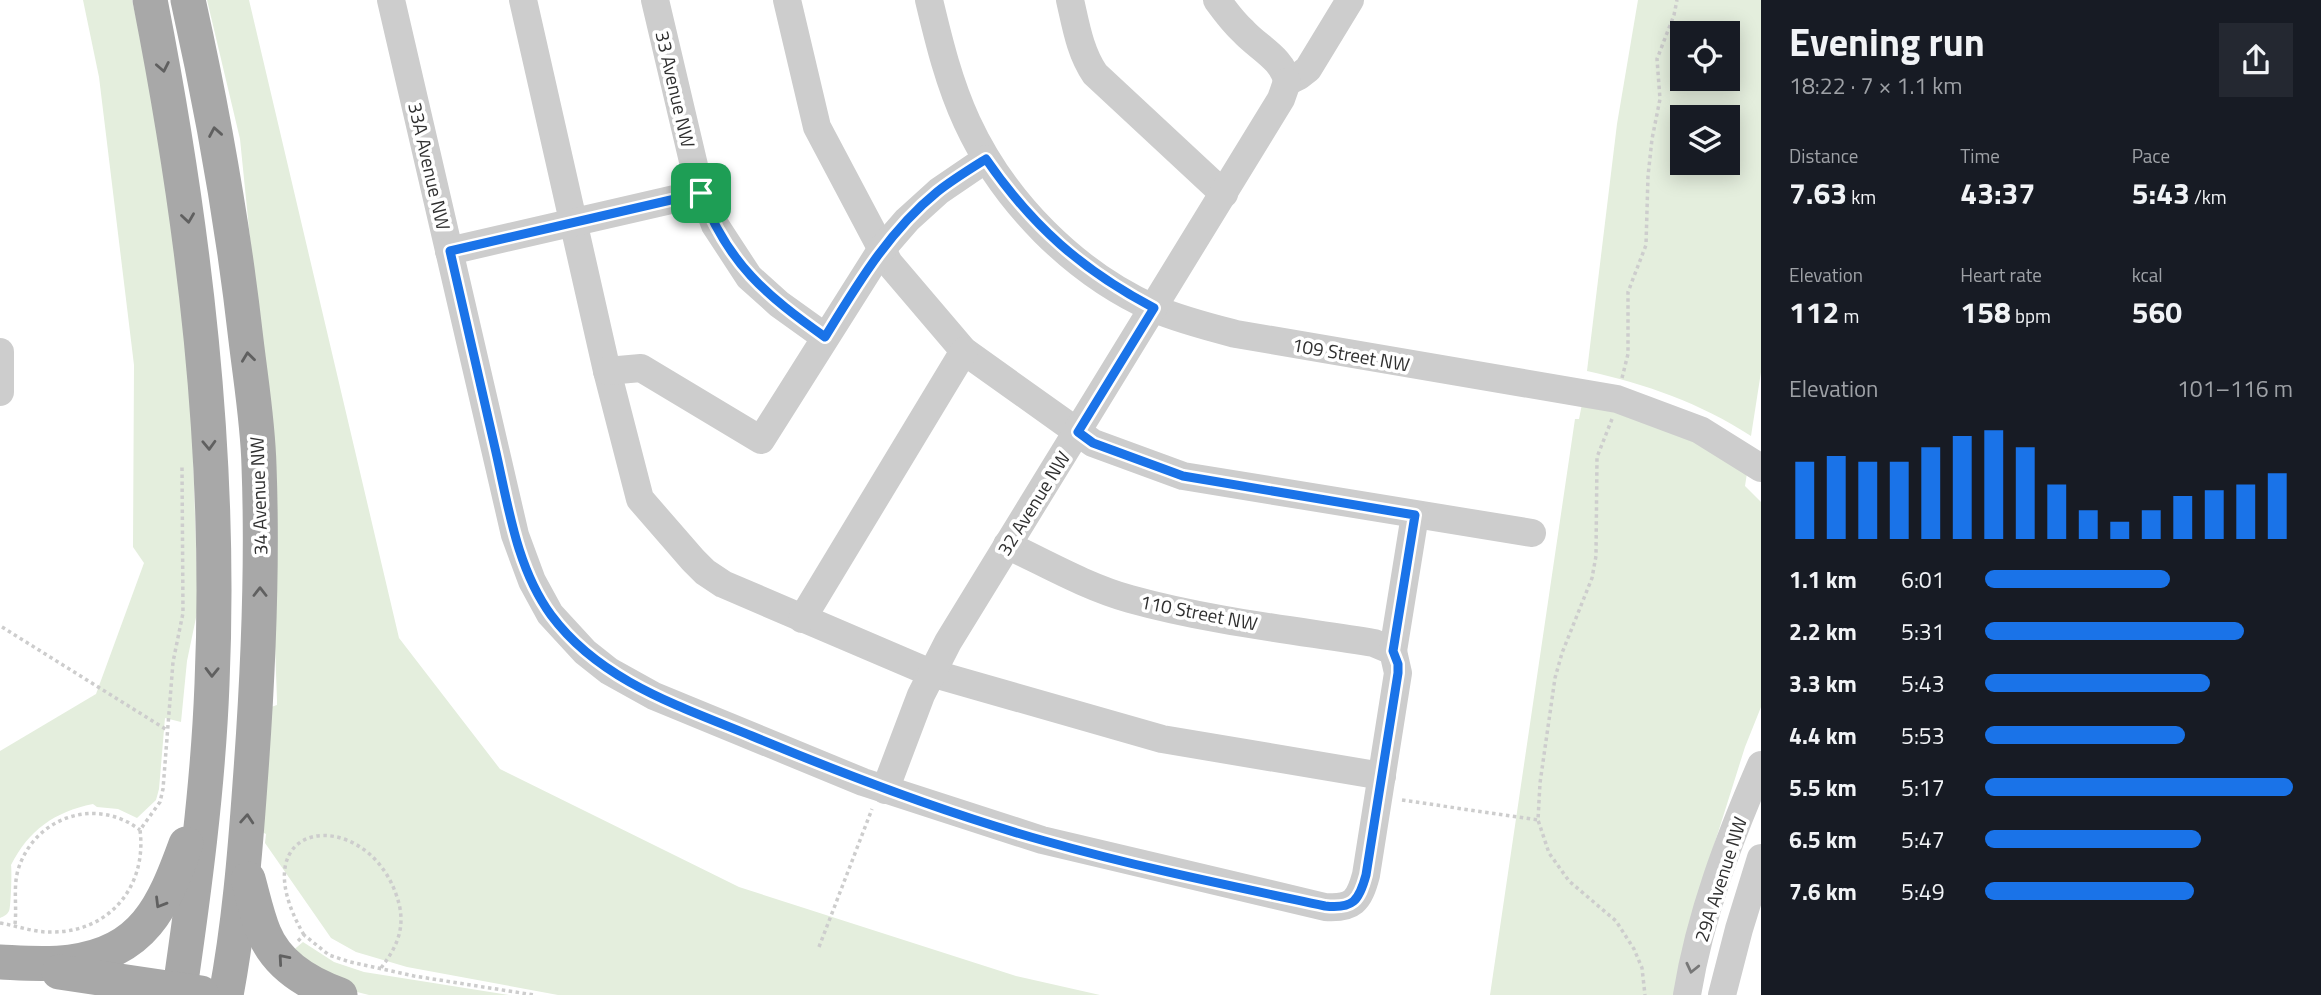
<!DOCTYPE html>
<meta charset="utf-8">
<style>
:root{--surface:#171b24;--page:#242831;--text:#f1f3f6;--muted:#9ea1a6;--accent:#1a73e8}
body{margin:0;font-family:"Titillium Web",sans-serif;background:var(--page);color:var(--text);height:100vh;display:flex;flex-direction:column;font-size:26px;white-space:nowrap}
*{box-sizing:border-box;margin:0}
p{font-size:23px;color:var(--muted)}
.icon{flex:none;width:38px;height:38px;fill:none;stroke:currentColor;stroke-width:2;stroke-linecap:round;stroke-linejoin:round}
.map{position:relative;flex:1;overflow:hidden}
.sheet{display:flex;flex-direction:column;background:var(--surface);width:560px}
.sheet>*{flex:none}
.fabs{position:absolute;left:1670px;top:21px;display:grid;gap:14px}
.fabs a{display:grid;place-items:center;width:70px;height:70px;border-radius:0px;background:var(--surface);box-shadow:0 4px 18px #0003;font-size:35px}
.pin{position:absolute;display:grid;place-items:center;width:60px;height:60px;color:#fff;margin:-30px;border-radius:14px;box-shadow:0 4px 10px #0006}
.round{display:grid;place-items:center;flex:none;width:74px;height:74px;border-radius:0px;background:var(--page)}
.head{display:flex;align-items:center;justify-content:space-between;height:119px;padding:0 28px}
h1{font-size:38px;font-weight:700;line-height:52px}
.metrics{display:grid;grid-template-columns:repeat(3,1fr);gap:10px;height:119px;padding:7px 28px}
.metrics div{display:grid;align-content:center}
.metrics b{font-size:30px;font-weight:700}
.metrics small{font-size:19px;font-weight:400}
.metrics p{font-size:19px}
.chart{height:196px;padding:14px 28px}
.chart p{display:flex;justify-content:space-between}
.chart svg{width:100%;height:126px;margin-top:7px;stroke:var(--accent);stroke-width:6}
ul{padding:0 28px;list-style:none;font-size:23px}
li{display:grid;grid-template-columns:112px 84px 1fr;align-items:center;height:52px}
li i{height:18px;border-radius:9px;background:var(--accent)}
main{display:flex;flex:1;min-height:0}
.map>svg:first-child{display:block}
</style>
<main>
<div class="map">
<svg width="1761" height="995" viewBox="0 0 1761 995">
<rect width="100%" height="100%" fill="#fff"/>
<g fill="#e4eedd" fill-rule="evenodd">
<path d="M83,0H132L159,118L191,390L198,608L187,661L181,722L165,718L159,789L156,800L137,818L118,809L97,807L93,804C54,812 29,830 11,865C12,869 11,908 9,911C7,915 4,916 0,918V751L96,694L144,563L133,547L134,365L99,77Z"/>
<path d="M207,0H249L399,638L500,769L739,887L1016,976L1100,995H558L407,967L356,952L331,938L265,843L266,834L262,832L271,707L277,705V700L266,397L240,139Z"/>
<path d="M1638,0H1761V372L1751,436C1700,403 1646,384 1587,371L1617,124ZM1682,33H1727V79H1682ZM1682,117H1727V163H1682Z"/>
<path d="M1582,404L1603,408L1679,433L1747,473L1745,486L1761,502V707L1745,747L1698,896L1674,995H1490L1575,419H1579Z"/>
<path d="M303,942L334,962L364,972L509,995H369L349,990L291,952Z"/>
</g>
<g fill="none" stroke-linecap="round" stroke-linejoin="round">
<g stroke="#cdcdcd" stroke-width="3.5" stroke-dasharray="3.5 3.5" stroke-linecap="butt">
<path d="M1622,378L1628,354V292L1646,245L1648,176L1652,139L1660,99L1657,59L1674,15L1677,0"/>
<path d="M1612,419L1597,457L1596,556L1592,578L1562,653L1555,678L1540,783L1538,820L1549,853L1569,881L1616,921L1634,949L1642,968L1645,995"/>
<path d="M2,627L167,730"/>
<path d="M1402,800L1538,820"/>
<path d="M0,923C18,926 35,933 54,932C111,931 147,885 140,830L160,802L163,789L173,662L183,613L182,467"/>
<path d="M15,924C17,906 13,888 18,870C34,817 96,796 140,830"/>
<path d="M304,935C236,818 364,804 396,894C407,924 399,945 380,969"/>
<path d="M298,941L304,935L329,955L350,962L414,976L534,995"/>
<path d="M819,947L872,809"/>
</g>
<g stroke="#cdcdcd" stroke-width="28">
<path d="M391,0L515,535L532,581L550,614L585,652L609,671L654,696L863,782L1042,840L1325,907C1353,909 1359,901 1366,875L1398,673L1393,651L1374,643C1293,630 1209,621 1130,599C1087,587 1047,564 1007,545"/>
<path d="M523,0L607,371L640,499L693,560L705,572L723,584L931,673L1162,739L1382,776"/>
<path d="M655,0L696,174L715,225L749,277L779,304L825,337"/>
<path d="M787,0L817,127L889,263L964,351L1093,443L1183,476L1532,533"/>
<path d="M929,0C939,42 949,83 967,122C1004,202 1074,273 1155,309C1181,320 1209,327 1236,334L1617,399L1700,430L1761,468"/>
<path d="M1070,0C1076,26 1080,52 1095,74L1224,194"/>
<path d="M1217,0C1225,11 1233,22 1243,31C1257,47 1284,59 1287,82"/>
<path d="M1287,82L1299,76L1308,69L1350,0"/>
<path d="M449,251L701,193"/>
<path d="M0,352V392"/>
<path d="M607,371L641,368L761,440L881,250L907,220L939,191L986,159"/>
<path d="M802,619L964,351"/>
<path d="M1393,651L1415,515"/>
<path d="M885,790L921,695L948,642L1281,99L1287,82"/>
<path d="M1687,995C1700,915 1729,839 1761,765"/>
<path d="M1722,995L1739,929L1761,858"/>
</g>
<g stroke="#a8a8a8" stroke-width="35">
<path d="M150,0C194,225 222,454 212,684C208,788 194,892 179,995"/>
<path d="M188,0C213,112 233,225 246,340C251,382 258,424 259,466C263,572 258,678 250,784C245,854 239,926 226,995"/>
<path d="M248,879C253,897 257,916 264,933C277,965 309,984 340,995"/>
<path d="M0,962C23,963 47,965 70,962C144,952 163,907 186,844"/>
<path d="M59,972L201,993"/>
</g>
</g>
<defs><path id="oneway-chevron" d="M-2-3.5L2.5 0L-2 3.5" fill="none" stroke-width="1.6" stroke-linecap="round" stroke-linejoin="round" transform="scale(1.75)"/></defs>
<g stroke="#606060">
<use href="#oneway-chevron" transform="translate(163 67) rotate(79)"/>
<use href="#oneway-chevron" transform="translate(215 132) rotate(-100)"/>
<use href="#oneway-chevron" transform="translate(188 218) rotate(82)"/>
<use href="#oneway-chevron" transform="translate(248 357) rotate(-97)"/>
<use href="#oneway-chevron" transform="translate(209 445) rotate(88)"/>
<use href="#oneway-chevron" transform="translate(260 592) rotate(-90)"/>
<use href="#oneway-chevron" transform="translate(212 672) rotate(91)"/>
<use href="#oneway-chevron" transform="translate(247 819) rotate(-86)"/>
<use href="#oneway-chevron" transform="translate(160 903) rotate(121)"/>
<use href="#oneway-chevron" transform="translate(283 959) rotate(-131)"/>
</g>
<use stroke="#777" href="#oneway-chevron" transform="translate(1692 968) rotate(103)"/>
<g fill="none" stroke-linecap="round" stroke-linejoin="round">
<defs>
<path id="route" d="M986,159C1032,226 1082,270 1154,308L1078,432L1093,443L1183,476L1415,515L1393,651L1398,664V673L1366,875C1359,901 1353,909 1325,906C1231,886 1137,867 1045,841C945,813 848,776 752,736C679,706 600,681 551,615C516,567 508,504 495,448C480,382 465,317 450,251L701,193C728,264 766,295 825,337C857,285 888,232 937,192C952,180 970,169 986,159Z"/>
</defs>
<use href="#route" stroke="#fff" stroke-width="14"/>
<use href="#route" stroke="#1a73e8" stroke-width="9"/>
</g>
<g text-anchor="middle" dominant-baseline="central" stroke-width="7" stroke-linejoin="round" paint-order="stroke">
<g font-size="19" fill="#303030" stroke="#fff">
<text transform="translate(676 89) rotate(77)">33 Avenue NW</text>
<text transform="translate(430 166) rotate(77)">33A Avenue NW</text>
<text transform="translate(1351 354) rotate(10)">109 Street NW</text>
<text transform="translate(258 496) rotate(-92)">34 Avenue NW</text>
<text transform="translate(1033 503) rotate(-58)">32 Avenue NW</text>
<text transform="translate(1199 612) rotate(11)">110 Street NW</text>
<text transform="translate(1720 879) rotate(-72)">29A Avenue NW</text>
</g>
</g>
</svg>
<div class="fabs">
<a><svg class="icon" aria-label="locate" viewBox="0 0 24 24"><circle cx="12" cy="12" r="6"/><path d="M12 2v4M12 18v4M2 12h4M18 12h4"/></svg></a>
<a><svg class="icon" aria-label="layers" viewBox="0 0 24 24"><path d="M12 4l9 5-9 5-9-5zM3 14l9 5 9-5"/></svg></a>
</div>
<div class="pin" style="left:701px;top:193px;background:#1e9e55"><svg class="icon" aria-label="arrive" viewBox="0 0 24 24"><path d="M6 21V4h12l-3 4 3 4H6"/></svg></div>
</div>
<section class="sheet">
<div class="head"><div><h1>Evening run</h1><p>18:22 · 7 × 1.1 km</p></div><a class="round"><svg class="icon" aria-label="share" viewBox="0 0 24 24"><path d="M12 15V3M7 8l5-5 5 5M5 13v7h14v-7"/></svg></a></div>
<div class="metrics">
<div><p>Distance</p><b>7.63<small> km</small></b></div>
<div><p>Time</p><b>43:37</b></div>
<div><p>Pace</p><b>5:43<small> /km</small></b></div>
</div>
<div class="metrics">
<div><p>Elevation</p><b>112<small> m</small></b></div>
<div><p>Heart rate</p><b>158<small> bpm</small></b></div>
<div><p>kcal</p><b>560</b></div>
</div>
<div class="chart"><p><span>Elevation</span>101–116 m</p>
<svg viewBox="0 0 160 44" preserveAspectRatio="none"><path d="M5 44V17M15 44V15M25 44V17M35 44V17M45 44V12M55 44V8M65 44V6M75 44V12M85 44V25M95 44V34M105 44V38M115 44V34M125 44V29M135 44V27M145 44V25M155 44V21"/></svg>
</div>
<ul>
<li><b>1.1 km</b>6:01<i style="width:60%"></i></li>
<li><b>2.2 km</b>5:31<i style="width:84%"></i></li>
<li><b>3.3 km</b>5:43<i style="width:73%"></i></li>
<li><b>4.4 km</b>5:53<i style="width:65%"></i></li>
<li><b>5.5 km</b>5:17<i style="width:100%"></i></li>
<li><b>6.5 km</b>5:47<i style="width:70%"></i></li>
<li><b>7.6 km</b>5:49<i style="width:68%"></i></li>
</ul>
</section>
</main>
